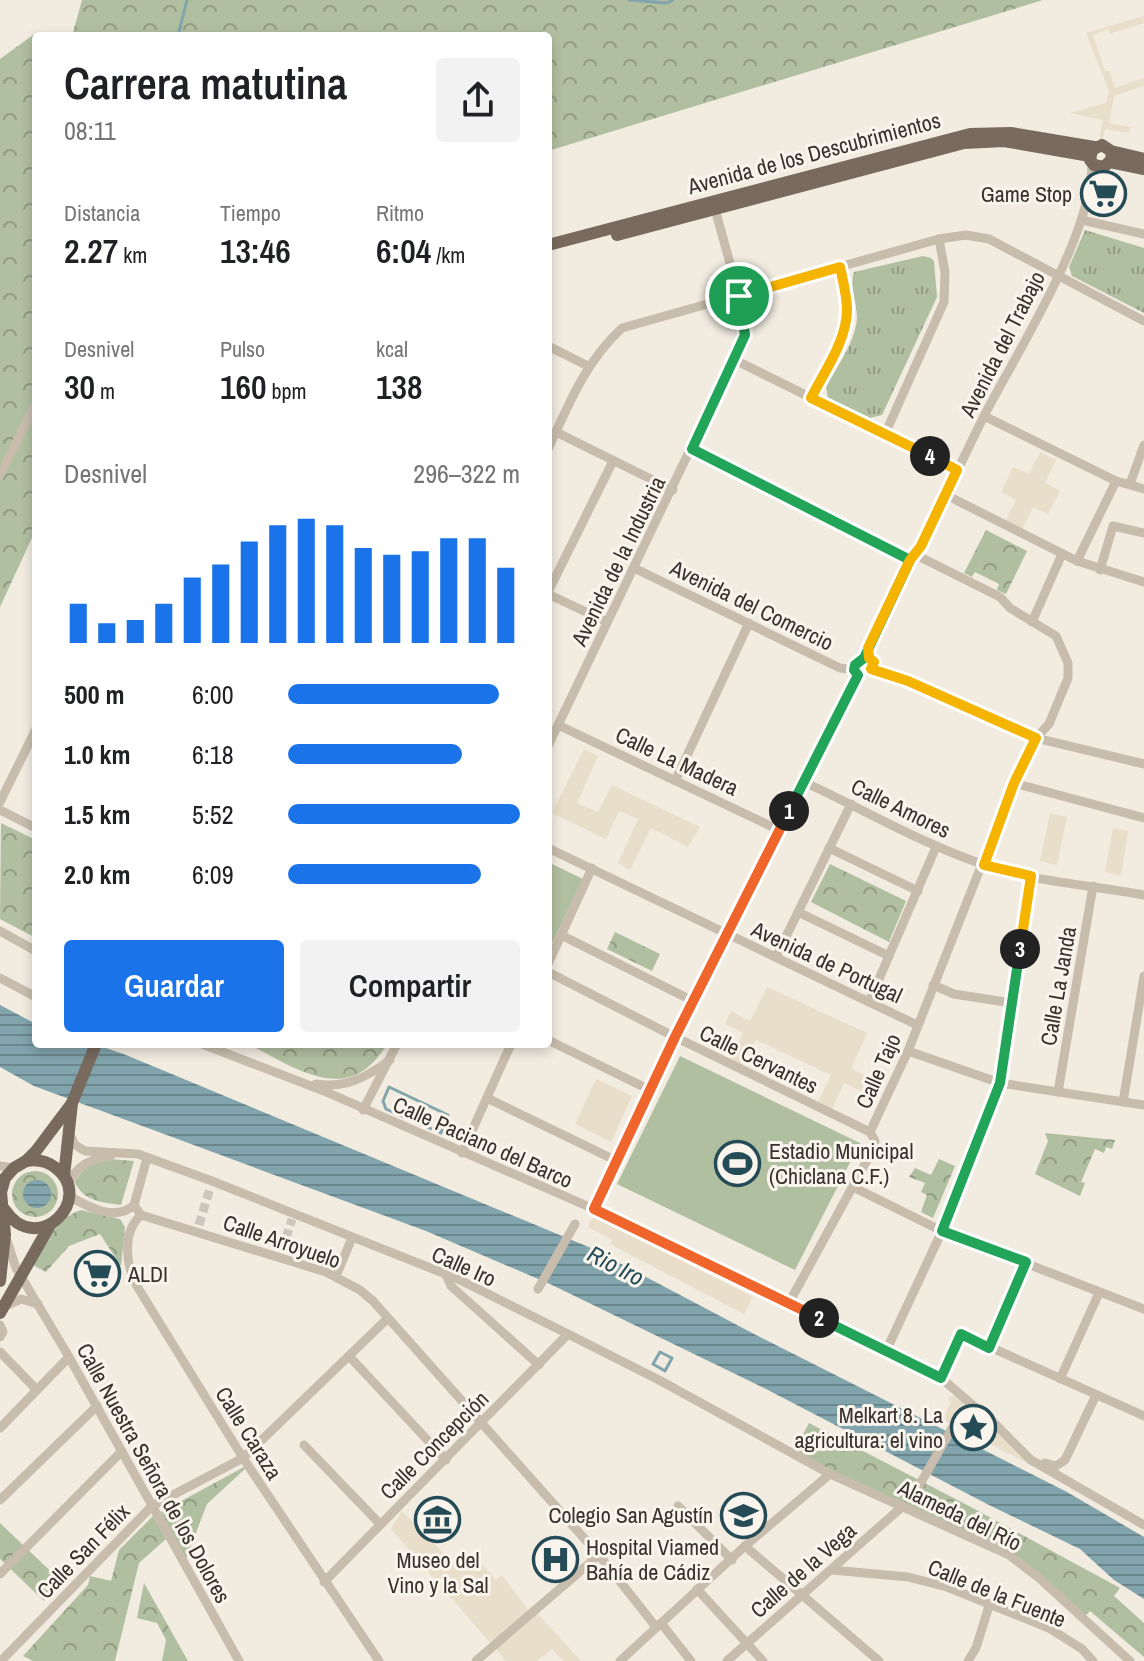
<!DOCTYPE html>
<html lang="es">
<meta charset="utf-8">
<style>
:root{--surface:#fff;--page:#f2f2f2;--text:#202124;--muted:#757577;--accent:#1a73e8}
body{margin:0;font-family:"Archivo Narrow",sans-serif;background:var(--page);color:var(--text);height:100vh;display:flex;flex-direction:column;font-size:30px;white-space:nowrap}
*{box-sizing:border-box;margin:0}
p{font-size:26px;color:var(--muted)}
.icon{flex:none;width:44px;height:44px;fill:none;stroke:currentColor;stroke-width:2;stroke-linecap:round;stroke-linejoin:round}
.map{position:relative;flex:1;overflow:hidden}
.drawer{position:absolute;left:32px;top:32px;width:520px;height:1016px;display:flex;flex-direction:column;background:var(--surface);border-radius:8px;box-shadow:0 4px 12px #0003}
.drawer>*{flex:none}
.pin{position:absolute;display:grid;place-items:center;width:68px;height:68px;color:#fff;margin:-34px;border:4px solid #fff;border-radius:50%;box-shadow:0 2px 8px #0007}
.km{position:absolute;width:40px;height:40px;margin:-20px;border-radius:50%;background:#222;color:#fff;font-size:22px;line-height:40px;text-align:center}
.round{display:grid;place-items:center;flex:none;width:84px;height:84px;border-radius:8px;background:var(--page)}
.headline{display:flex;align-items:center;justify-content:space-between;height:136px;padding:0 32px}
h1{font-size:44px;font-weight:600;line-height:60px}
.metrics{display:grid;grid-template-columns:repeat(3,1fr);gap:12px;height:136px;padding:8px 32px}
.metrics div{display:grid;align-content:center}
.metrics b{font-size:34px;font-weight:600}
.metrics small{font-size:22px;font-weight:400}
.metrics p{font-size:22px}
.chart{height:224px;padding:16px 32px}
.chart p{display:flex;justify-content:space-between}
.chart svg{width:100%;height:144px;margin-top:8px;stroke:var(--accent);stroke-width:6}
.cta{display:flex;gap:16px;margin-top:auto;padding:16px 32px}
.cta a{flex:1;height:92px;border-radius:8px;background:var(--accent);color:#fff;font-size:32px;font-weight:600;line-height:92px;text-align:center}
.cta a+a{background:var(--page);color:var(--text)}
ul{padding:0 32px;list-style:none;font-size:26px}
li{display:grid;grid-template-columns:128px 96px 1fr;align-items:center;height:60px}
li i{height:20px;border-radius:10px;background:var(--accent)}
.map>svg:first-child{display:block}
</style>
<div class="map">
<svg width="1144" height="1661" viewBox="0 0 1144 1661">
<defs>
<pattern id="grass-tufts" width="24" height="20" patternUnits="userSpaceOnUse" patternTransform="scale(2)"><rect width="24" height="20" fill="#b1bfa1"/><path d="M3 7l-1-3M5 7V3M7 7l1-3M15 17l-1-3M17 17v-4M19 17l1-3" fill="none" stroke="#919c83"/></pattern>
<pattern id="park-crowns" width="20" height="18" patternUnits="userSpaceOnUse" patternTransform="scale(2)"><rect width="20" height="18" fill="#b1bfa1"/><path d="M2 6a3 3 0 1 1 6 0M12 15a3 3 0 1 1 6 0" fill="none" stroke="#919c83"/></pattern>
<pattern id="water-rules" width="6" height="5" patternUnits="userSpaceOnUse" patternTransform="scale(2)"><rect width="6" height="5" fill="#82a4ac"/><path d="M0 2.5h6" fill="none" stroke="#6b868c"/></pattern>
</defs>
<rect width="100%" height="100%" fill="#f1ebe0"/>
<g fill="url(#grass-tufts)">
<path d="M1085,230L1144,248V313L1072,276L1069,267Z"/>
<path d="M923,256L931,258L934,261L937,297L882,415L870,418L828,398L826,387C837,366 856,342 857,317C857,302 849,287 854,272Z"/>
</g>
<g fill="url(#park-crowns)">
<path d="M82,0H1043L548,151V36H72Z"/>
<path d="M33,35L36,36V529L0,607V59Z"/>
<path d="M986,530L1027,551L1006,594L997,590L999,584L975,572L972,577L964,573Z"/>
<path d="M1,823L36,840V938L0,919Z"/>
<path d="M830,864L906,901L889,942L811,902Z"/>
<path d="M615,932L660,954L652,971L607,949Z"/>
<path d="M248,1044H387C349,1108 297,1069 248,1044Z"/>
<path d="M1045,1133L1115,1140L1112,1149L1106,1147L1104,1153L1095,1149L1081,1182L1085,1183L1080,1196L1035,1174L1048,1141Z"/>
<path d="M110,1159L134,1161L121,1205C102,1202 85,1202 75,1183C82,1166 93,1164 110,1159Z"/>
<path d="M939,1159L955,1166L933,1218L921,1212L927,1195L921,1192L925,1183L909,1177L915,1168L931,1175Z"/>
<circle cx="35" cy="1194" r="23"/>
<path d="M81,1210L120,1219L125,1227L121,1266L100,1234L69,1246L46,1272L33,1265C43,1245 58,1217 81,1210Z"/>
<path d="M809,1423L969,1506L1120,1588L1114,1596L1144,1623V1657L1090,1611L1084,1617L1009,1555L830,1474L799,1452L797,1446Z"/>
<path d="M244,1467L245,1469L207,1504L186,1559L161,1512Z"/>
<path d="M153,1516L166,1539L139,1563L115,1661H33L23,1656L88,1585L90,1576L111,1581L119,1550Z"/>
<path d="M0,1523L62,1582L44,1601L0,1559Z"/>
<path d="M144,1583L188,1661H162L166,1640L157,1623L137,1618Z"/>
</g>
<g fill="#b1bfa1">
<path d="M548,862L583,879L548,952Z"/>
<path d="M680,1056L860,1143L795,1270L617,1184Z"/>
</g>
<g fill="#e8dec9">
<path d="M1144,16V23L1110,34L1108,29L1093,35L1105,71H1109L1115,88L1144,78V86L1114,96L1109,123L1130,127L1129,133L1105,129L1102,141H1099L1103,120L1070,113L1106,103L1109,91L1086,33Z"/>
<path d="M1040,452L1056,460L1045,483L1060,491L1048,514L1033,507L1022,530L1005,522L1016,500L1001,492L1013,467L1029,474Z"/>
<path d="M584,749L598,756L577,803L598,812L612,785L700,827L688,847L651,828L630,870L618,863L638,819L619,811L606,839L552,813Z"/>
<path d="M1050,813L1067,817L1057,865L1040,861Z"/>
<path d="M1113,828L1128,831L1121,876L1105,872Z"/>
<path d="M767,987L867,1033L851,1069L867,1076L861,1091L844,1083L832,1109L818,1102L831,1075L756,1040L742,1066L730,1061L743,1033L725,1024L731,1011L750,1021Z"/>
<path d="M596,1079L632,1096L611,1142L575,1124Z"/>
<path d="M593,1216L753,1297L744,1314L610,1244L612,1240L588,1227Z"/>
<path d="M960,1394L1029,1464L943,1420L950,1403L948,1397Z"/>
<path d="M402,1511L459,1569L474,1555L496,1580L502,1575L529,1611L539,1615L581,1661H563L552,1649L537,1661H506L391,1529Z"/>
</g>
<g fill="url(#water-rules)">
<path d="M0,1005L36,1024V1044H94L126,1055L591,1248L756,1335L1067,1492L1144,1537V1599L1114,1580L1080,1549L989,1505L766,1389L550,1284L426,1231L34,1086L0,1067Z"/>
<circle cx="37" cy="1194" r="14"/>
</g>
<g fill="none" stroke-linecap="round" stroke-linejoin="round">
<g stroke="#82a4ac" stroke-width="3">
<path d="M629,0L667,3L673,0"/>
<path d="M178,36L187,0"/>
<path d="M389,1087L448,1115L441,1133L386,1109L383,1101Z"/>
<path d="M660,1352L672,1358L665,1371L653,1364Z"/>
</g>
<g stroke="#ccc6bc" stroke-width="9" stroke-dasharray="9 4.5" stroke-linecap="butt">
<path d="M199,1225L210,1188"/>
<path d="M282,1251L292,1219"/>
</g>
<g stroke="#c8bdad" stroke-width="9">
<path d="M1082,220L1144,234"/>
<path d="M548,346L588,366"/>
<path d="M735,360L957,470"/>
<path d="M811,398L846,321V299L840,267"/>
<path d="M984,416L1116,481L1144,489"/>
<path d="M556,432L673,490"/>
<path d="M885,434L944,302L945,272L939,239"/>
<path d="M548,449C569,404 585,362 622,328L939,239L966,235L989,239L1144,321"/>
<path d="M692,449L910,560"/>
<path d="M0,475L36,403"/>
<path d="M1130,484L1144,445"/>
<path d="M946,495L1077,561L1144,582"/>
<path d="M1077,561L1116,481"/>
<path d="M634,568L840,668L854,670"/>
<path d="M1100,570L1113,526L1144,533"/>
<path d="M548,592L613,461"/>
<path d="M548,594L607,622"/>
<path d="M1032,622L1062,554"/>
<path d="M864,658L910,560L921,546C943,502 963,458 985,414C1019,349 1092,235 1092,163"/>
<path d="M871,669L908,681L1036,738L1144,764"/>
<path d="M558,725L779,830"/>
<path d="M548,746L745,335L739,296L715,209"/>
<path d="M676,779L749,623"/>
<path d="M804,782C863,809 920,843 982,864C1033,882 1091,885 1144,895"/>
<path d="M1014,783L1144,818"/>
<path d="M0,802L36,729"/>
<path d="M0,810L36,828"/>
<path d="M548,848L917,1025"/>
<path d="M829,848L918,891"/>
<path d="M798,912L889,956"/>
<path d="M0,931L36,951"/>
<path d="M563,936L693,1001"/>
<path d="M776,957L851,804"/>
<path d="M548,964L592,868"/>
<path d="M548,972L675,1037L870,1132"/>
<path d="M0,978L36,997"/>
<path d="M933,985L954,994L1012,1003"/>
<path d="M869,1002L936,847"/>
<path d="M548,1040L650,1090"/>
<path d="M202,1044L324,1091L594,1209L941,1378L996,1425L1031,1460L1144,1525"/>
<path d="M908,1051L1000,1083L1144,1105"/>
<path d="M316,1084C344,1089 367,1077 390,1060"/>
<path d="M1058,1092L1093,886"/>
<path d="M487,1098L617,1161"/>
<path d="M1123,1102L1144,976"/>
<path d="M363,1110L397,1044"/>
<path d="M870,1132L908,1051L1014,783L1036,738L1049,724L1068,678V663L1056,636L1010,608L1000,597L916,555"/>
<path d="M69,1133L75,1145L85,1151L138,1154L212,1181L458,1279L568,1334L659,1380L830,1474L1009,1555L1039,1578L1130,1661"/>
<path d="M462,1153L511,1044"/>
<path d="M0,1166L14,1168"/>
<path d="M68,1186C75,1165 91,1159 111,1156"/>
<path d="M851,1186L942,1231L1144,1309"/>
<path d="M69,1196C88,1207 116,1222 134,1205"/>
<path d="M134,1205L141,1215L326,1272L360,1290L373,1301L599,1555L656,1627"/>
<path d="M134,1205L147,1158"/>
<path d="M594,1209L675,1037L858,675"/>
<path d="M141,1215C122,1232 126,1262 135,1283L243,1458L379,1661"/>
<path d="M7,1241L16,1268L69,1357L239,1661"/>
<path d="M336,1276L352,1238"/>
<path d="M447,1277L451,1286L539,1365"/>
<path d="M538,1289L575,1224"/>
<path d="M789,1303L871,1153L875,1141L870,1132"/>
<path d="M4,1307L21,1299L38,1304"/>
<path d="M0,1325L3,1332L0,1337"/>
<path d="M989,1348L1026,1262"/>
<path d="M886,1351L942,1231L1000,1083L1031,876"/>
<path d="M0,1352L37,1390"/>
<path d="M349,1356L446,1460"/>
<path d="M941,1378L961,1334L1144,1416"/>
<path d="M1060,1379L1099,1293"/>
<path d="M0,1428L69,1357"/>
<path d="M304,1445L380,1524"/>
<path d="M1045,1463L1056,1466L1065,1460L1096,1395"/>
<path d="M920,1484L955,1423"/>
<path d="M0,1500L97,1406"/>
<path d="M678,1506L732,1560"/>
<path d="M745,1546L879,1661"/>
<path d="M832,1570L908,1577L947,1587L1049,1628L1082,1649L1093,1661"/>
<path d="M0,1574L122,1451"/>
<path d="M324,1582L568,1334"/>
<path d="M697,1589L763,1661"/>
<path d="M661,1623L691,1661"/>
<path d="M1,1661L152,1506L243,1458L387,1319"/>
<path d="M476,1661L599,1555"/>
<path d="M620,1661L745,1546L830,1474"/>
<path d="M727,1661L903,1506"/>
<path d="M968,1661L976,1648L989,1606"/>
</g>
<g stroke="#786a5e" stroke-width="12">
<path d="M1111,151L1112,159L1104,167L1094,165L1090,160L1092,150L1102,145L1111,151L1144,159"/>
<path d="M1110,162L1144,169"/>
<path d="M617,235L964,143L1004,141L1090,156"/>
<path d="M548,245L970,134L1011,133L1094,147"/>
<path d="M64,1176L72,1103L96,1044"/>
<path d="M5,1210C37,1258 96,1199 56,1168C47,1161 37,1159 26,1161"/>
<path d="M0,1281L5,1235L1,1192L5,1178L14,1168L26,1161L36,1151L72,1103"/>
<path d="M0,1313L50,1225"/>
</g>
</g>
<g fill="none" stroke-linecap="round" stroke-linejoin="round">
<defs>
<path id="split-1" d="M739,296L745,335L692,449L910,560L864,658L855,665L854,670L858,675L789,811"/>
<path id="split-2" d="M789,811L675,1037L594,1209L819,1318"/>
<path id="split-3" d="M819,1318L941,1378L961,1334L989,1348L1026,1262L942,1231L1000,1083L1020,949"/>
<path id="split-4" d="M930,456L957,470L921,546L910,560L868,648L869,658L874,662L871,669L908,681L1036,738L1014,783L984,865L1031,876L1020,949"/>
<path id="split-5" d="M739,296L840,267C843,281 847,296 847,310C847,340 824,372 811,398L930,456"/>
</defs>
<use href="#split-1" stroke="#fff" stroke-width="16"/>
<use href="#split-2" stroke="#fff" stroke-width="16"/>
<use href="#split-3" stroke="#fff" stroke-width="16"/>
<use href="#split-4" stroke="#fff" stroke-width="16"/>
<use href="#split-5" stroke="#fff" stroke-width="16"/>
<use href="#split-1" stroke="#22a559" stroke-width="10"/>
<use href="#split-2" stroke="#f0652b" stroke-width="10"/>
<use href="#split-3" stroke="#22a559" stroke-width="10"/>
<use href="#split-4" stroke="#f5b400" stroke-width="10"/>
<use href="#split-5" stroke="#f5b400" stroke-width="10"/>
</g>
<defs>
<symbol id="supermarket-ring" viewBox="-11 -11 22 22"><circle r="9.5" fill="#f9f5ed" stroke="#244b56" stroke-width="1.5"/><path d="M-6-5.5h2.5l.6 2H6L4.5 2H-2.5L-4.4-4H-6ZM-1.5 3.2a1.3 1.3 0 1 0 .1 0ZM3 3.2a1.3 1.3 0 1 0 .1 0Z" fill="#244b56"/></symbol>
<symbol id="stadium-ring" viewBox="-11 -11 22 22"><circle r="9.5" fill="#f9f5ed" stroke="#244b56" stroke-width="1.5"/><path d="M0-5a6.5 5 0 1 0 0 10a6.5 5 0 1 0 0-10ZM-3.5-1.8h7v3.6h-7Z" fill="#244b56"/></symbol>
<symbol id="sight-ring" viewBox="-11 -11 22 22"><circle r="9.5" fill="#f9f5ed" stroke="#244b56" stroke-width="1.5"/><path d="M0-6L1.8-2.2L6-1.7L2.9 1.2L3.7 5.4L0 3.3L-3.7 5.4L-2.9 1.2L-6-1.7L-1.8-2.2Z" fill="#244b56"/></symbol>
<symbol id="school-ring" viewBox="-11 -11 22 22"><circle r="9.5" fill="#f9f5ed" stroke="#244b56" stroke-width="1.5"/><path d="M0-5L7-2L0 1L-7-2ZM-4 1L0 2.5L4 1V4Q0 6-4 4Z" fill="#244b56"/></symbol>
<symbol id="museum-ring" viewBox="-11 -11 22 22"><circle r="9.5" fill="#f9f5ed" stroke="#244b56" stroke-width="1.5"/><path d="M0-6L6-3V-2H-6V-3ZM-5-1h2V3h-2ZM-1-1h2V3h-2ZM3-1h2V3H3ZM-6 4H6V6H-6Z" fill="#244b56"/></symbol>
<symbol id="hospital-ring" viewBox="-11 -11 22 22"><circle r="9.5" fill="#f9f5ed" stroke="#244b56" stroke-width="1.5"/><path d="M-5-5h3v3.5h4V-5h3V5h-3V1.5h-4V5h-3Z" fill="#244b56"/></symbol>
</defs>
<g fill-rule="evenodd">
<use href="#supermarket-ring" x="1078" y="168" width="51" height="51"/>
<use href="#stadium-ring" x="712" y="1138" width="51" height="51"/>
<use href="#supermarket-ring" x="72" y="1248" width="51" height="51"/>
<use href="#sight-ring" x="948" y="1402" width="51" height="51"/>
<use href="#school-ring" x="718" y="1490" width="51" height="51"/>
<use href="#museum-ring" x="412" y="1494" width="51" height="51"/>
<use href="#hospital-ring" x="530" y="1534" width="51" height="51"/>
</g>
<g text-anchor="middle" dominant-baseline="central" stroke-width="6" stroke-linejoin="round" paint-order="stroke">
<g font-size="22" fill="#37312b" stroke="#f9f5ed">
<text transform="translate(814 153) rotate(-15)">Avenida de los Descubrimientos</text>
<text transform="translate(1002 344) rotate(-63)">Avenida del Trabajo</text>
<text transform="translate(618 561) rotate(-64)">Avenida de la Industria</text>
<text transform="translate(752 605) rotate(26)">Avenida del Comercio</text>
<text transform="translate(677 761) rotate(25)">Calle La Madera</text>
<text transform="translate(901 808) rotate(26)">Calle Amores</text>
<text transform="translate(827 962) rotate(25)">Avenida de Portugal</text>
<text transform="translate(1058 986) rotate(-80)">Calle La Janda</text>
<text transform="translate(759 1059) rotate(26)">Calle Cervantes</text>
<text transform="translate(878 1071) rotate(-66)">Calle Tajo</text>
<text transform="translate(483 1142) rotate(24)">Calle Paciano del Barco</text>
<text transform="translate(282 1241) rotate(19)">Calle Arroyuelo</text>
<text transform="translate(464 1266) rotate(24)">Calle Iro</text>
<text transform="translate(249 1433) rotate(58)">Calle Caraza</text>
<text transform="translate(434 1445) rotate(-45)">Calle Concepción</text>
<text transform="translate(154 1473) rotate(61)">Calle Nuestra Señora de los Dolores</text>
<text transform="translate(960 1515) rotate(26)">Alameda del Río</text>
<text transform="translate(83 1551) rotate(-46)">Calle San Félix</text>
<text transform="translate(803 1570) rotate(-41)">Calle de la Vega</text>
<text transform="translate(997 1593) rotate(22)">Calle de la Fuente</text>
</g>
<g font-size="22" fill="#37312b" stroke="#f9f5ed" text-anchor="end">
<text x="1072" y="194">Game Stop</text>
<text x="769" y="1151" text-anchor="start">Estadio Municipal<tspan x="769" dy="25">(Chiclana C.F.)</tspan></text>
<text x="128" y="1274" text-anchor="start">ALDI</text>
<text x="943" y="1415">Melkart 8. La<tspan x="943" dy="25">agricultura: el vino</tspan></text>
<text x="713" y="1515">Colegio San Agustín</text>
<text x="586" y="1547" text-anchor="start">Hospital Viamed<tspan x="586" dy="25">Bahía de Cádiz</tspan></text>
<text x="438" y="1560" text-anchor="middle">Museo del<tspan x="438" dy="25">Vino y la Sal</tspan></text>
</g>
<g font-size="24" font-style="italic" fill="#244b56" stroke="#f9f5ed">
<text transform="translate(616 1265) rotate(27)">Rio Iro</text>
</g>
</g>
</svg>
<div class="pin" style="left:739px;top:296px;background:#1e9e55"><svg class="icon" aria-label="arrive" viewBox="0 0 24 24"><path d="M6 21V4h12l-3 4 3 4H6"/></svg></div>
<b class="km" style="left:789px;top:811px">1</b>
<b class="km" style="left:819px;top:1318px">2</b>
<b class="km" style="left:1020px;top:949px">3</b>
<b class="km" style="left:930px;top:456px">4</b>
<section class="drawer">
<div class="headline"><div><h1>Carrera matutina</h1><p>08:11</p></div><a class="round"><svg class="icon" aria-label="share" viewBox="0 0 24 24"><path d="M12 15V3M7 8l5-5 5 5M5 13v7h14v-7"/></svg></a></div>
<div class="metrics">
<div><p>Distancia</p><b>2.27<small> km</small></b></div>
<div><p>Tiempo</p><b>13:46</b></div>
<div><p>Ritmo</p><b>6:04<small> /km</small></b></div>
</div>
<div class="metrics">
<div><p>Desnivel</p><b>30<small> m</small></b></div>
<div><p>Pulso</p><b>160<small> bpm</small></b></div>
<div><p>kcal</p><b>138</b></div>
</div>
<div class="chart"><p><span>Desnivel</span>296–322 m</p>
<svg viewBox="0 0 160 44" preserveAspectRatio="none"><path d="M5 44V32M15 44V38M25 44V37M35 44V32M45 44V24M55 44V20M65 44V13M75 44V8M85 44V6M95 44V8M105 44V15M115 44V17M125 44V16M135 44V12M145 44V12M155 44V21"/></svg>
</div>
<ul>
<li><b>500 m</b>6:00<i style="width:91%"></i></li>
<li><b>1.0 km</b>6:18<i style="width:75%"></i></li>
<li><b>1.5 km</b>5:52<i style="width:100%"></i></li>
<li><b>2.0 km</b>6:09<i style="width:83%"></i></li>
</ul>
<div class="cta"><a>Guardar</a><a>Compartir</a></div>
</section>
</div>
